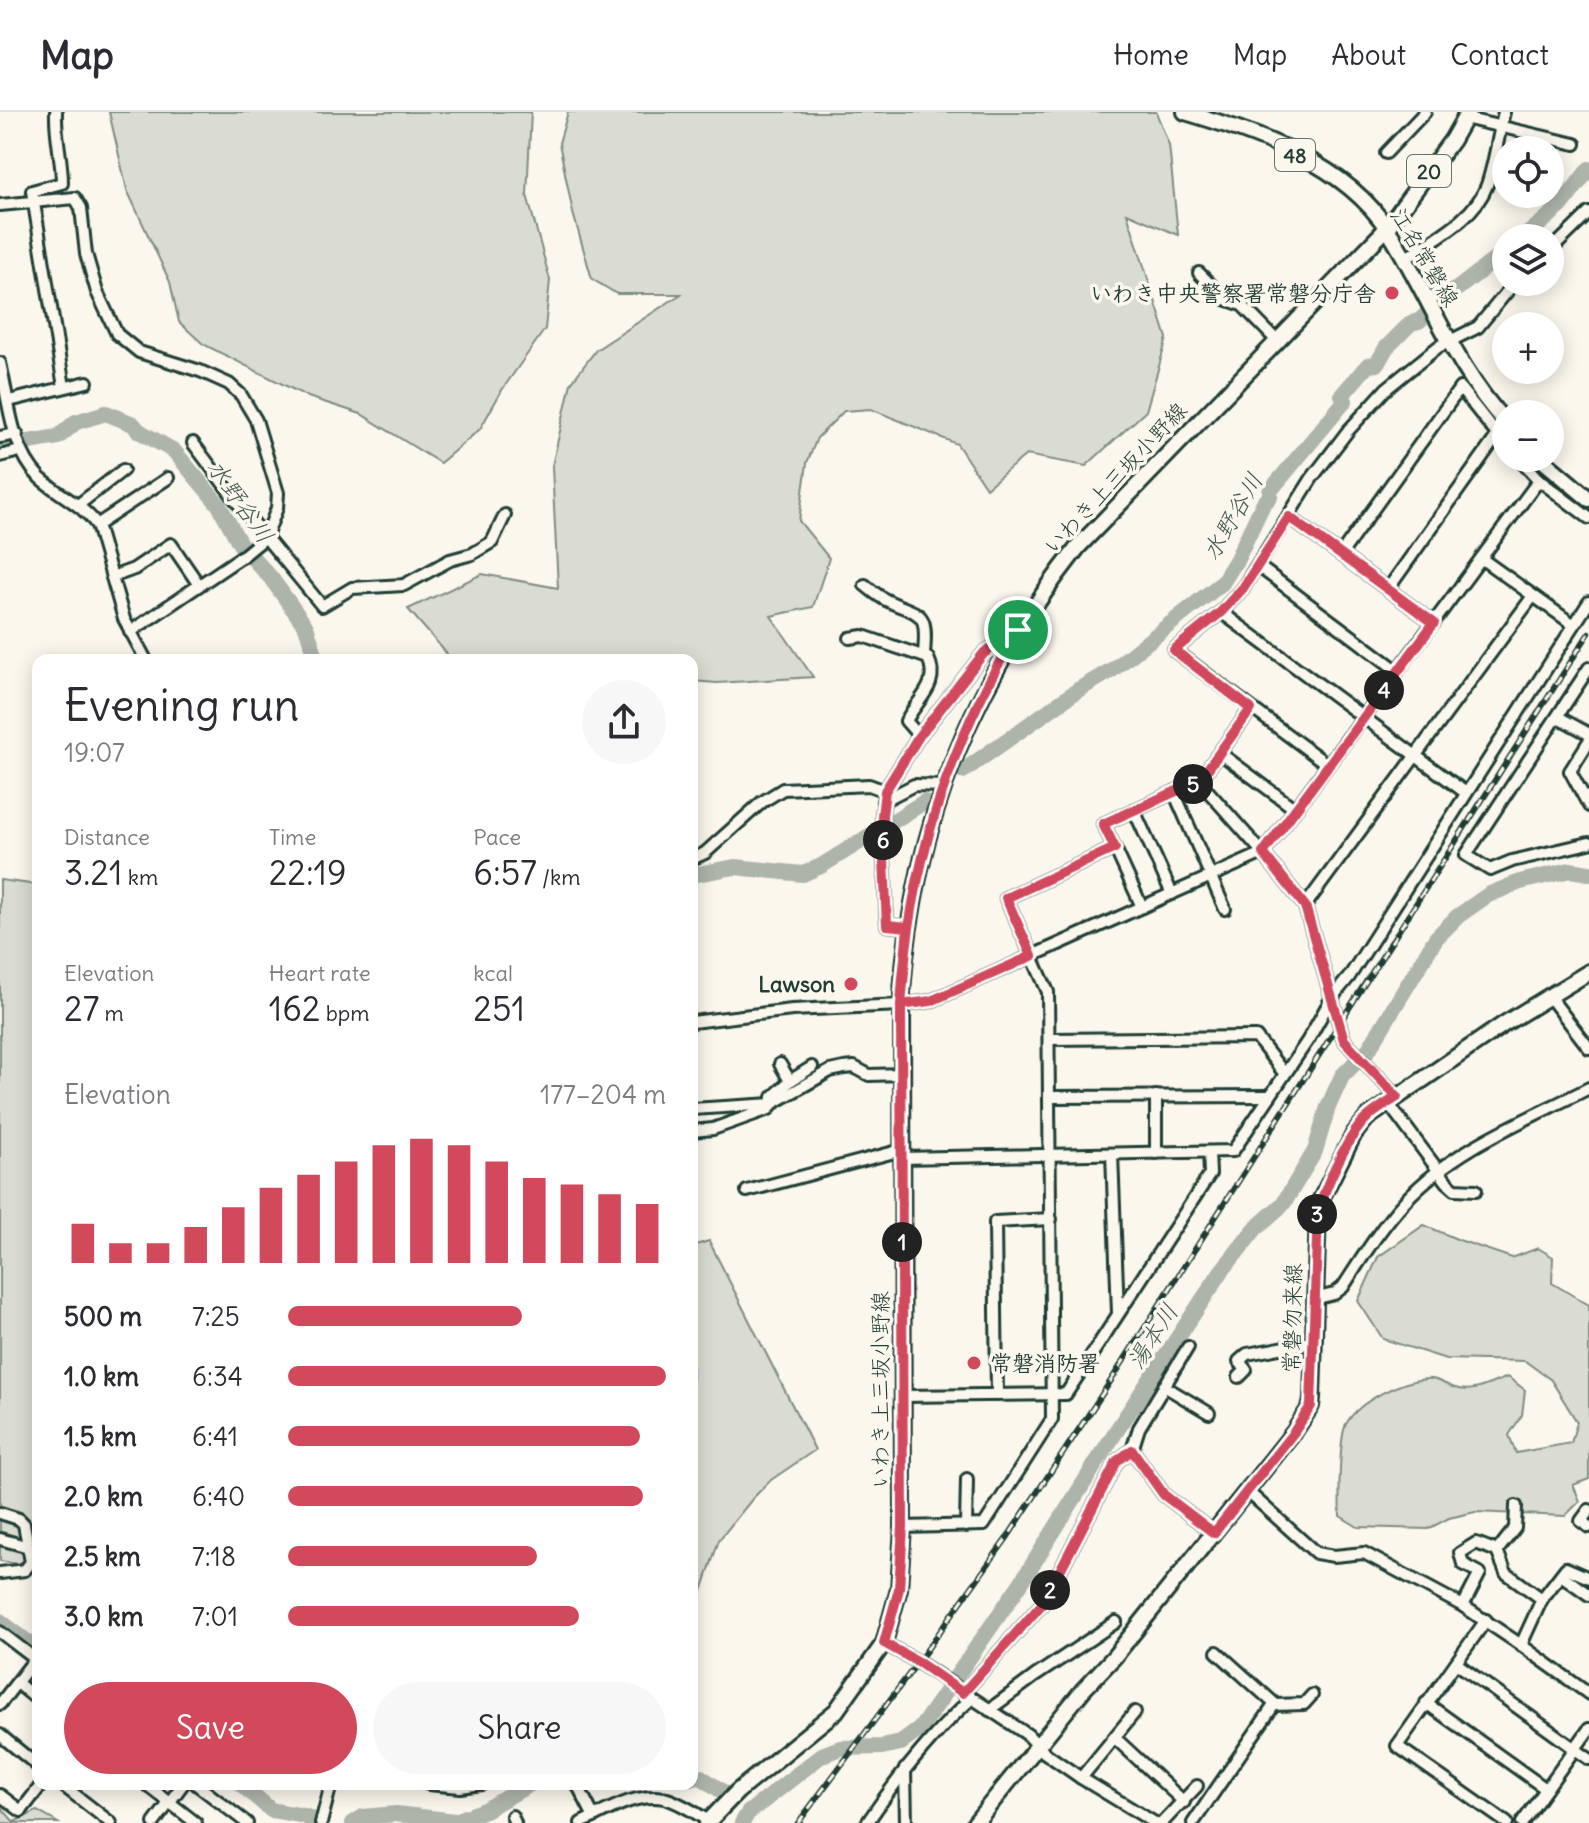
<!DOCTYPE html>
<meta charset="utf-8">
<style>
:root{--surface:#fff;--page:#f7f7f7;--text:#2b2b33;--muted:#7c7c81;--line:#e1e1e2;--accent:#d1495b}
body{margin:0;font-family:Delius,"Klee One",sans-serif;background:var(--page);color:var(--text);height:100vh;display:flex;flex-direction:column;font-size:30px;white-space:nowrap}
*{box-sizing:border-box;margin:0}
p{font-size:26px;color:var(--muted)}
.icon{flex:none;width:44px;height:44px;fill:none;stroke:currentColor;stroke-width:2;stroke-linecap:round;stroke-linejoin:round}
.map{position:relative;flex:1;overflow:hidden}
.drawer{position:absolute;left:32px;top:542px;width:666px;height:1136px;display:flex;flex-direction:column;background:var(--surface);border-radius:16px;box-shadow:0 4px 20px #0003}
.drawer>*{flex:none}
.controls{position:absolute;left:1492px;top:24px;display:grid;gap:16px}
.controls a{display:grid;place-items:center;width:72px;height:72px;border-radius:50%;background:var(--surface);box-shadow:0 4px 20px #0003;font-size:40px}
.pin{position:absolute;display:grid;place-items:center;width:68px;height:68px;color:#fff;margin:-34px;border:4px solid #fff;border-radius:50%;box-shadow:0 2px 8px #0007}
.km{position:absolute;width:40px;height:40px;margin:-20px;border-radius:50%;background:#222;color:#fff;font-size:22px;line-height:40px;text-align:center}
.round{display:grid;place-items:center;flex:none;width:84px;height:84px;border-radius:42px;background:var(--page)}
.head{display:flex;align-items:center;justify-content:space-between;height:136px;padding:0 32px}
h1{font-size:44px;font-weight:600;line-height:60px}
.metrics{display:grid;grid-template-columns:repeat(3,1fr);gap:12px;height:136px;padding:8px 32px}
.metrics div{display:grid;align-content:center}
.metrics b{font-size:34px;font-weight:600}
.metrics small{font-size:22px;font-weight:400}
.metrics p{font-size:22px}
.chart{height:224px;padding:16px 32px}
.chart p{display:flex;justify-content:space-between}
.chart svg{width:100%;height:144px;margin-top:8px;stroke:var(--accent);stroke-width:6}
.action{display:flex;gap:16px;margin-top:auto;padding:16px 32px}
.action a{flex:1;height:92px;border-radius:48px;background:var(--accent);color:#fff;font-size:32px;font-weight:600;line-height:92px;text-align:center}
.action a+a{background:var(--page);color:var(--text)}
ul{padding:0 32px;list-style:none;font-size:26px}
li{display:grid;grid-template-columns:128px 96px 1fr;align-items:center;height:60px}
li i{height:20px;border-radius:10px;background:var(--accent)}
header{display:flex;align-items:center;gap:48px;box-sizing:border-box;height:112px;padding:0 40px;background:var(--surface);border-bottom:2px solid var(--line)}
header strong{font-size:38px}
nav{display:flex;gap:44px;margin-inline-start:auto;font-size:28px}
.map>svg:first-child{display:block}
</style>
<header>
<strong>Map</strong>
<nav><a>Home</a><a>Map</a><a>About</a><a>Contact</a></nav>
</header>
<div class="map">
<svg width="1589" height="1711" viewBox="0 0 1589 1711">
<rect width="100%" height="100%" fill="#fbf7ec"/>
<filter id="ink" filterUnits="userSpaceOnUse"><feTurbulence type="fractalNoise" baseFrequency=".0125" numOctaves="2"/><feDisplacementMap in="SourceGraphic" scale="16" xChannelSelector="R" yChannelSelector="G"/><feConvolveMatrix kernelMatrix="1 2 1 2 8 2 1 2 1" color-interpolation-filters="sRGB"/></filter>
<g filter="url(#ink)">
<g fill="#dbdcd1" stroke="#7d8c82" stroke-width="2">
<path d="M109,0H531L527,83L550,168L545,217L502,278L480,317L440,351L361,302L308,285L203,232L179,210L170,170L127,78Z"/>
<path d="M568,0H1156L1169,33L1178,123L1127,101L1167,226L1146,299L1086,354L1026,343L986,376L957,332L871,297L844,299L817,326L807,351L799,409L829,446L813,495L771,504L813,565L717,571L692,569V548H449L448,543L408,497L482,462L558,476L552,354L571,271L596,238L681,182H617L592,167L573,101L559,31Z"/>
<path d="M0,768L38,773V1440L18,1452L0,1449Z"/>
<path d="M1424,1113L1459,1128L1512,1146L1538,1136L1553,1145L1552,1171L1589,1193V1367L1573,1373L1580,1389L1565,1404L1475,1400L1449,1406L1428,1417L1358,1415L1340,1404C1339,1387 1339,1326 1346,1312C1359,1289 1400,1269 1426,1267C1435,1265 1445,1273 1455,1276C1473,1282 1491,1271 1508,1265L1525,1278L1522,1303L1509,1323L1516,1341L1571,1331L1577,1310L1551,1268L1525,1249L1446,1247L1383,1227L1358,1189L1378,1145Z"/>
<path d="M709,1129L815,1338L771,1368L753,1386L719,1428L695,1500L692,1548V1134Z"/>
<path d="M0,1694L14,1710L37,1699L58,1711H0Z"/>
</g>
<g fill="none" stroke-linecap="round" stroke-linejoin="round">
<g stroke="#adb4aa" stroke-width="16">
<path d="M1523,126L1561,94L1589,57"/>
<path d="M0,335L58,325L76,310L106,301L133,312L139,319L174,339L219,393L240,432L271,466L306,515L317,548"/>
<path d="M963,659L1078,578L1112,558L1222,471L1237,447L1263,392L1270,385V379L1345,289L1342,283L1368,253L1377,252L1386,236L1411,211L1419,209L1450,180L1457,177L1506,139"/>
<path d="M692,763L735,755L803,762L821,754L924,690"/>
<path d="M0,1509L38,1538"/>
<path d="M692,1666L701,1665L726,1682"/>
<path d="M241,1672L271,1698L304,1704L321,1711"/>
<path d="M353,1711L363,1705L396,1702L455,1709L485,1698L530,1672"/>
<path d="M742,1711L748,1701L822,1643L840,1636L882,1635L901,1631L920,1617L1021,1471L1115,1321L1221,1160L1256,1116L1283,1092L1315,1039L1328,995L1342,964L1369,937L1436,826L1458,804L1488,783L1520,770L1570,758L1589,761"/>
</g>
<defs>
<g id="minor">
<path d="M56,0C55,24 62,46 62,71L32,79L64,275"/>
<path d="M1464,6L1575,32"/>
<path d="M1386,41L1425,0"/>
<path d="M0,93L75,86L81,96L86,142L97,180L117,222L139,240L200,259L229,272L241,283L256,308L278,381L277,396L266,425L244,443L130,520"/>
<path d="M1550,139L1589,101"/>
<path d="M1405,147C1433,127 1474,108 1487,73C1495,50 1498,24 1504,0"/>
<path d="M1199,161L1225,187L1242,193L1276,228"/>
<path d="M0,251C9,289 11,337 40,366C59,383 82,392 97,413L124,507L146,548"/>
<path d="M9,289L87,270"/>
<path d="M0,325L17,322"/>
<path d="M193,331L244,399L322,494L352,476L404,473L450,448L472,442L492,430L505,403"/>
<path d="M0,344L20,339"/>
<path d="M1518,346L1539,368L1589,406"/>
<path d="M78,393L123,358"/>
<path d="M1289,405L1434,511"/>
<path d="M97,413L168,366"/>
<path d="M1341,442L1460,276L1506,334"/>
<path d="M1482,447L1574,513"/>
<path d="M1258,454L1398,559"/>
<path d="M112,465L134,457L171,432L199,473"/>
<path d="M865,473C871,478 878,484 886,488C921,505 928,496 924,542"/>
<path d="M1388,477L1497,324"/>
<path d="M1221,500L1466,681"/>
<path d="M850,526L863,524L928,546C941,573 917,587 906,609L919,624"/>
<path d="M1589,556L1466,743L1490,758L1512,749L1589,731"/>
<path d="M1558,605L1589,622"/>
<path d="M1589,629L1570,659L1589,694"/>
<path d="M1220,641L1295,697"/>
<path d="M1328,653L1174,538L1221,500L1243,476L1312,366L1347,320L1386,277L1438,235L1478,215L1515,170"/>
<path d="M1199,669L1263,741L1305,794L1344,928L1397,985"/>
<path d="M1174,680L1225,797"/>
<path d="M883,689L914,673L943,674"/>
<path d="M1134,698L1172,782"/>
<path d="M1115,736L1142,795"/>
<path d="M692,747L705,741L762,690L783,677L869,673L885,679"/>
<path d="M1305,794L1533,484"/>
<path d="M908,815L887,813L882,704L885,679L919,624L984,541L1017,519"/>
<path d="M1549,884L1589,936"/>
<path d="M692,910L792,898L901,893L931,889L1263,741L1539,368"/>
<path d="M1049,927L1256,925L1284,961"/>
<path d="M790,969L812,955"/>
<path d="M1156,984V1041"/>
<path d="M1049,985L1270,984"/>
<path d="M1388,991L1447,1070L1455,1077L1476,1078"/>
<path d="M692,997L772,992L773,985L790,969L780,952"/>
<path d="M692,1019L713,1017L769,997L772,992L830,959L844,956L854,955L869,963L902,962"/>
<path d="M1112,1042L1118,1201"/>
<path d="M902,1046L1233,1039L1308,928L1331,887L1349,865L1589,490"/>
<path d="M747,1079L902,1038"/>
<path d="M1314,1187L1334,1182L1343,1175C1362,1146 1381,1115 1405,1089C1455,1035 1525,1009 1589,976"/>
<path d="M1239,1265L1246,1258L1239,1249L1247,1242L1313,1230"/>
<path d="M1164,1274L1209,1301"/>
<path d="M997,1283L995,1110L1051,1107"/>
<path d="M903,1284L1066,1282L1210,1062L1209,1040"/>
<path d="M1132,1338L1164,1383L1214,1421"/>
<path d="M1247,1379L1316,1441L1334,1444L1364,1441L1463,1494L1521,1533"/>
<path d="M1516,1394L1515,1416L1497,1439L1506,1461L1542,1487"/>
<path d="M1589,1398L1581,1409L1589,1415"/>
<path d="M0,1401L19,1407L24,1412L31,1450L25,1458L0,1461"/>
<path d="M966,1414L967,1367"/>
<path d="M903,1415L984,1413L1052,1307L1048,880L1006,786L1115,736L1103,712L1199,669L1251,597"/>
<path d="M0,1427L29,1435"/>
<path d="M1561,1463L1589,1483"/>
<path d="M1589,1466L1566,1456L1542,1487L1521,1533L1589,1582"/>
<path d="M1463,1494L1480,1461L1463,1452L1460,1441L1476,1431L1497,1439"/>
<path d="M1486,1508L1397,1634L1507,1711"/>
<path d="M0,1520L38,1549"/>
<path d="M884,1531L918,1550L1028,1623L1045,1641L1081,1666L1155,1711"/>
<path d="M1217,1540L1276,1593"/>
<path d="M1456,1551L1589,1647"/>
<path d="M17,1571L38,1588"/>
<path d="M963,1581L1043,1491L1117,1349L1132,1338L1139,1316L1188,1235"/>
<path d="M1426,1591L1546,1677"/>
<path d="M0,1592L35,1547"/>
<path d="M989,1598L1035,1564L1116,1510"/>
<path d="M0,1623L38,1654"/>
<path d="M1115,1626L1184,1690"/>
<path d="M905,1657L906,1711"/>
<path d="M1081,1666L1135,1600"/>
<path d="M61,1672L111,1711"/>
<path d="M146,1672L196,1711"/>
<path d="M196,1672L247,1711"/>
<path d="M428,1672L460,1675L482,1672"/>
<path d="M577,1672L594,1705"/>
<path d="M0,1683L21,1699L42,1672"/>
<path d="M512,1704L515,1711"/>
<path d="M154,1711L183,1672"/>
<path d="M321,1711L331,1672"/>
<path d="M581,1711C605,1700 636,1680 664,1686C680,1690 695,1701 709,1709"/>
<path d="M867,1711C898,1665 930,1624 971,1587"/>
<path d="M1162,1711L1197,1674"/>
<path d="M1193,1711L1274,1593L1304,1592L1312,1583"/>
<path d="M1522,1711L1589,1617"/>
</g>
<g id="major">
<path d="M1185,0C1257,21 1346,52 1388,118C1429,182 1454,255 1506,311"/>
<path d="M1540,346L1589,387"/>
<path d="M707,1711L738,1679L836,1599L884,1531L899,1477L903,1415L902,879C914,710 974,567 1078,435L1387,116L1452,28L1468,0"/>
<path d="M975,1711L1083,1578L1114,1545L1294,1320L1311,1294L1312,1286L1318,1100L1321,1087L1354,1022L1367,1006L1504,912L1589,860"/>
</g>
</defs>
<use href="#minor" stroke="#1f3d34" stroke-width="16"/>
<use href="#major" stroke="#1f3d34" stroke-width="20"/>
<use href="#minor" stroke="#fbf7ec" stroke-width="10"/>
<use href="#major" stroke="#fbf7ec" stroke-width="14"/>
<defs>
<path id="rail" d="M798,1711L918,1550L1007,1426L1112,1267L1589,521"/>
</defs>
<use href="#rail" stroke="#1f3d34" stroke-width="6"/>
<use href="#rail" stroke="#fbf7ec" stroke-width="3" stroke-dasharray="9" stroke-linecap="butt"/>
</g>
</g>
<g fill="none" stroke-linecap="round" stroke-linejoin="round" filter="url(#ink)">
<defs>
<path id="route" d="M1018,518C947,636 909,756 901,893L903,1415L899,1477L884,1531L918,1550L963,1581L1043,1491L1117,1349L1132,1338L1164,1383L1214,1421L1294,1320L1311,1294L1318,1100C1325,1075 1344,1033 1361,1012C1370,1001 1385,993 1397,985L1344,928L1305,794L1263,741L1434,511L1289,405L1243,476L1221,500L1174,538L1251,597L1199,669L1103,712L1115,736L1006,786L1032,844L931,889L901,893L908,815L887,813L882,704L885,679L919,624L984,541L1018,518"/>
</defs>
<use href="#route" stroke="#fff" stroke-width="16"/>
<use href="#route" stroke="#d1495b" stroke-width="10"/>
</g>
<g fill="#d1495b" stroke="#fbf7ec" stroke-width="3">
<circle cx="1392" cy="181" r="8"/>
<circle cx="851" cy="872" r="8"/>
<circle cx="974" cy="1251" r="8"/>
</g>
<g text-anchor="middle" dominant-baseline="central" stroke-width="7" stroke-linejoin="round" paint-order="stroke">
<g fill="#fbf7ec" stroke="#61756b" stroke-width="2">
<rect x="1275" y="27" width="40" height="32" rx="6"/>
<rect x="1407" y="43" width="44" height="32" rx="6"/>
</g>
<g font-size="20" font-weight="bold" fill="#1f3d34">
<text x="1295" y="43">48</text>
<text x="1429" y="59">20</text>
</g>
<g font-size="22" fill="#1f3d34" stroke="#fbf7ec">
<text transform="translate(1425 145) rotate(59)">江名常磐線</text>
<text transform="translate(1115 366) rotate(-47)">いわき上三坂小野線</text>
<text transform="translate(1292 1206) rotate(-89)">常磐勿来線</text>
<text transform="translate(880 1278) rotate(-90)">いわき上三坂小野線</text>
</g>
<g font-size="22" font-weight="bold" fill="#1f3d34" stroke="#fbf7ec" text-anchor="end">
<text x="1376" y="181">いわき中央警察署常磐分庁舎</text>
<text x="835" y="872">Lawson</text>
<text x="990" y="1251" text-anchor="start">常磐消防署</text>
</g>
<g font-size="24" font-style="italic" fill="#425b52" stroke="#fbf7ec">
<text transform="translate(241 389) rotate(55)">水野谷川</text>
<text transform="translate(1232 404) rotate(-60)">水野谷川</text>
<text transform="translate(1152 1224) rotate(-57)">湯本川</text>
</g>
</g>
</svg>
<div class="controls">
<a><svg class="icon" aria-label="locate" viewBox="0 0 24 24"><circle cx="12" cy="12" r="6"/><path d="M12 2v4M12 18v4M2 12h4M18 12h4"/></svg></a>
<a><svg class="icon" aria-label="layers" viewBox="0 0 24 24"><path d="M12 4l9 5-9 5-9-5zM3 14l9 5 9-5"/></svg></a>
<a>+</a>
<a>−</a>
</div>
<div class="pin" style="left:1018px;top:518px;background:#1e9e55"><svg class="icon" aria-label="arrive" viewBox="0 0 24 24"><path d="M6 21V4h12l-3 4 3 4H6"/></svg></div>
<b class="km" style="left:902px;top:1130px">1</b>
<b class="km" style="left:1050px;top:1478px">2</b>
<b class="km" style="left:1317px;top:1102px">3</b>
<b class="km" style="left:1384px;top:578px">4</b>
<b class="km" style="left:1193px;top:672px">5</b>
<b class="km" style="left:883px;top:728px">6</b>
<section class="drawer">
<div class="head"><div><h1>Evening run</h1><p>19:07</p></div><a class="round"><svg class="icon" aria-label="share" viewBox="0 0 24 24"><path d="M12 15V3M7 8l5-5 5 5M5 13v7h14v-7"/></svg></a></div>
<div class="metrics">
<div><p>Distance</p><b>3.21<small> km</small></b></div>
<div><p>Time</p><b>22:19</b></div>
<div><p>Pace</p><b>6:57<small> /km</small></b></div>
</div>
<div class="metrics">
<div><p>Elevation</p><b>27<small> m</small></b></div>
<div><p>Heart rate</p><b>162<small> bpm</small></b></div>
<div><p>kcal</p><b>251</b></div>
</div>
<div class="chart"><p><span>Elevation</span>177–204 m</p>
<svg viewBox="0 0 160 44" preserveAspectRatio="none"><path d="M5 44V32M15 44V38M25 44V38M35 44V33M45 44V27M55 44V21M65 44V17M75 44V13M85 44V8M95 44V6M105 44V8M115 44V13M125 44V18M135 44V20M145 44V23M155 44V26"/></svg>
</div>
<ul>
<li><b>500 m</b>7:25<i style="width:62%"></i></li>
<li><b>1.0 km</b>6:34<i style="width:100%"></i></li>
<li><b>1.5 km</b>6:41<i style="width:93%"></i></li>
<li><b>2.0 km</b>6:40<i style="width:94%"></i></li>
<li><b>2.5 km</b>7:18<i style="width:66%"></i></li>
<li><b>3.0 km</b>7:01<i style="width:77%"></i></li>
</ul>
<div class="action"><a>Save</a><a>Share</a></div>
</section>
</div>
